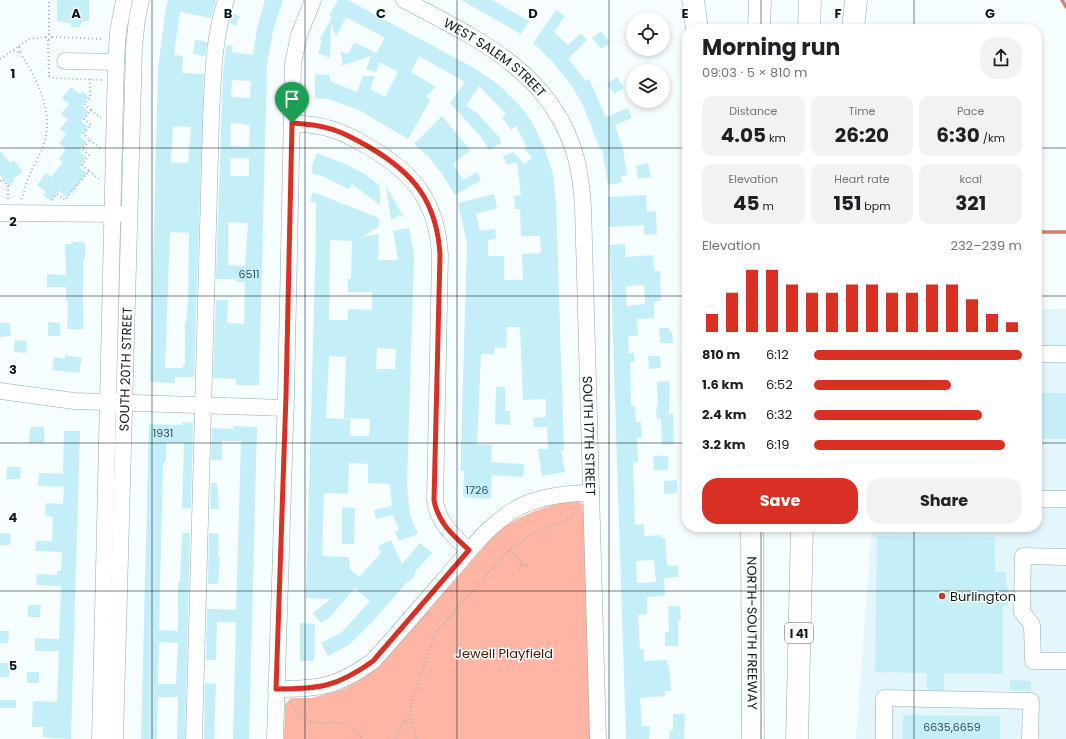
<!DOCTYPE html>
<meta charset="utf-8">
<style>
:root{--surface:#fff;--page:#f2f2f2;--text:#202124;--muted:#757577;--accent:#d93025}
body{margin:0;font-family:Poppins,sans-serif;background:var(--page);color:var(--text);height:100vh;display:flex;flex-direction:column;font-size:15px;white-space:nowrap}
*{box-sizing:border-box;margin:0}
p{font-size:13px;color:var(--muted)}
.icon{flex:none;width:22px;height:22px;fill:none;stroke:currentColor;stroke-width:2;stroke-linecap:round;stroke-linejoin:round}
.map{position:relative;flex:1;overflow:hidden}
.details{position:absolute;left:682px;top:24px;width:360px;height:508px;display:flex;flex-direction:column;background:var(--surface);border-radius:16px;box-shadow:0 2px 6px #0003}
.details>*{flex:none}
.tools{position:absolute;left:626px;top:12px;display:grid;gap:8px}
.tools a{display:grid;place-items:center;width:44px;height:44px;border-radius:50%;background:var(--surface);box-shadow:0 2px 6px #0003;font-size:20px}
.pin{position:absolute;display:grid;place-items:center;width:34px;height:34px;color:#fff;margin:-41px -17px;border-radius:50% 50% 50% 0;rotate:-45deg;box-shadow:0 0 4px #0007}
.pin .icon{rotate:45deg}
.round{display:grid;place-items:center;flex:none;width:42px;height:42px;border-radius:16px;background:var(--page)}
.head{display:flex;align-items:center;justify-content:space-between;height:68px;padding:0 20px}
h1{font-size:22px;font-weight:700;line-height:30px}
.figures{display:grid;grid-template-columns:repeat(3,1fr);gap:6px;height:68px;padding:4px 20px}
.figures div{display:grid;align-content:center;border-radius:10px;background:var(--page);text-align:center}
.figures b{font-size:20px;font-weight:700}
.figures small{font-size:11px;font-weight:400}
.figures p{font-size:11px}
.chart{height:112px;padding:8px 20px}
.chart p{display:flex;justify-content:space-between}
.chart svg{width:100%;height:72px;margin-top:4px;stroke:var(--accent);stroke-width:6}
.cta{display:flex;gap:8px;margin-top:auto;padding:8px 20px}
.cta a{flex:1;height:46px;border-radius:16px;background:var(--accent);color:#fff;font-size:16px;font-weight:700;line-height:46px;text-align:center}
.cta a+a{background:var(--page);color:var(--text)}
ul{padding:0 20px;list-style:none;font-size:13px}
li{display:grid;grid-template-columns:64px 48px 1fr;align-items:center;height:30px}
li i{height:10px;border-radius:5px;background:var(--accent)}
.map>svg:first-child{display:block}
</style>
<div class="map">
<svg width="1066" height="739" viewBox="0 0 1066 739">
<rect width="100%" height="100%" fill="#f5fdff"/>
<path fill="#e3f6fb" d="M1037,309H1066V739H856L872,527H1037Z"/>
<path fill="#feb5a3" d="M569,501H577L584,505L592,739H284L285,704L291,698H311L344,689L366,676L389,655L498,531C521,515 542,507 569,501Z"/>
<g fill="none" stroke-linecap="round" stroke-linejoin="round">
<g stroke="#d97f6a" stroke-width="3.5">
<path d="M1062,0L1066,7"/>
<path d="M1037,232H1066"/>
</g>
</g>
<g fill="#c4eff9" fill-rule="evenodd">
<path d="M57,0H89V21H82L80,27H71V23L57,21Z"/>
<path d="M168,0H216L211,18L180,12L174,55L183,56L182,73L204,74L194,377H175V383L150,382L158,69L165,14ZM173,126L191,127L188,163L171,162ZM170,232L189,233L188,300L186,323H185V365H183V368H165Z"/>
<path d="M265,0H283L273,31L267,64L259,385H236V379L213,378L216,300H228L227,323L244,324L245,282H236V279H216L223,74L226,45L233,46L232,52L253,55L257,28ZM232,80L251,81L250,98L231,97ZM231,123L250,125L249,147L230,146ZM230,158H249V176H230ZM228,222L248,223L245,266L228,265Z"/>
<path d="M338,0H348L474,68L498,84L520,106L532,122L544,147L553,174L556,202L564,450H561L565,472L542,476L538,449H548L547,427H534L533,418L546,417V399L523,400L520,327H507L506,348L494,347V354H481L477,444L492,445L491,462L524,464L523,477L492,475L491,498H484V499L463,497L464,471H461V447L467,243L458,203L494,194L497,208L476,214L480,231L495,229L496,238L488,240V256H504V280H523L522,254L541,253L540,236H521L520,209H515L514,196L521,195L517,162L507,165L503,156L513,152L524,164L532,158L524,148L527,147L516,126L511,130L502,117L506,114L479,86L466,106L476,112L500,138L501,143L489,150L481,137L450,103L465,82L419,56L411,72L436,87L426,96L430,101L408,139L359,110L328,99L315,98V74L330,75V81L357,92L363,76H375L370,89L385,97L398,72L380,62L376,72L366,69L371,56L341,66L343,62L340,51L348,54L354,42L376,53L385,38L346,17L336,37L331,23L330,58L318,53L322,41L320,39L332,17L329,16Z"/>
<path d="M461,0H492L529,21L521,34Z"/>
<path d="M556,10L565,16L554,32L568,45L581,33L587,40L568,59L586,81L589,79L606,117L628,108L632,118L615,125L623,149L627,175L621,176L622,182L608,185L602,149H600L583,105L571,85L552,61L533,43Z"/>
<path d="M232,13L240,16L236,26L230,23Z"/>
<path d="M601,31L610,43L601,49L592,38Z"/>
<path d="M195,40L207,42L205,56L193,54Z"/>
<path d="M617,77L624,88L614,94L607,84Z"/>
<path d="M71,87L80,94L82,91L89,97L82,106L89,112L81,121L88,127L80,137L87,142L79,151L86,157L79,167L87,173L67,198L59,191L51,201L43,195L46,192L37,185L46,173L51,177L63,162L59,159L66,149L59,143L67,134L60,129L68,119L61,114L69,104L62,98Z"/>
<path d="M442,116L470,150L453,164L463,180L477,172L481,180L455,195L442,174L428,156L414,144Z"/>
<path d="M0,150L10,163L14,160L23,172L13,179L15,181L9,186L0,175Z"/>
<path d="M317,153L343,163L365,174L380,186V205L352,184L349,189L322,176L311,173L313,169L311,168Z"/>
<path d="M648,163L651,177L638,179L636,166Z"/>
<path d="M386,186L397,205L404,217L400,215L391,220Z"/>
<path d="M313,192L379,218V227L361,237L379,234L378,260H398L393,231L409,228L414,255L407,485L410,515L418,534L399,541L395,532L399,530L393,515L376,519L374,510L392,506L390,484L368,483V464L349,463L348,494L324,493L322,556L349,557V568L359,577L381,553L378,546L391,540L402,564L420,543L432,553L414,573L416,574L408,583L407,582L373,621L349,645L328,656L321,643L342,632L370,601L355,588L330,617L321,623L313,613L331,599L306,598L316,235V203L310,201ZM330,240L352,241L351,279H348V292H372V310L348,309V320H329ZM377,348L396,349L395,369H376ZM329,356L346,357L344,418L370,419L369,436H350V419L326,418Z"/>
<path d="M646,195L647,212L656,211L657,234L644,235V225L609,227L608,197Z"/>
<path d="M73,242H84L85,244V259H83V329H67L68,302H66V287H47V274L66,275L65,244H73Z"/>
<path d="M625,244V257L653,255L654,271H660L661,301L654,302V318L637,319L638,336H628L629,353H634V362H630L631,406H635L636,422H641L642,437H637L638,462H633L635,525L644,524V536L661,535V538H665L667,565L678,566L679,577L664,578L665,596L647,597V614L638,615L640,649H644V661L667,660V665L669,664L671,691H665V696L640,698L642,726H650L649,739H626L610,245ZM644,285L645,304L627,306L626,286ZM654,560L656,582L637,583L636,561Z"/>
<path d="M48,322L60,323V336H48Z"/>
<path d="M0,323H10L11,336L0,337Z"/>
<path d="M659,328H669V332L672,331L673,343H660Z"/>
<path d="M15,340L27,341L26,353L14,352Z"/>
<path d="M65,355L82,358L79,373L52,370L54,357L65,359Z"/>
<path d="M648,356H660L661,368L649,369Z"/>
<path d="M669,381V414L673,413L674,444L662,445L661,419H657L656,407H658L657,382Z"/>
<path d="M496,387H505V411H510V425L495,424Z"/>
<rect x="1037" y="393" width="29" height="46"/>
<path d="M182,422L193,423L191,508H182L184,443H166V462H164L163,466L159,630L178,631V582H180L182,533H190L185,739H177L178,697H158L157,739H141L149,424L182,425ZM159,642L178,643L176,684H158Z"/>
<path d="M233,426L257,427L249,739H233L236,622H217L216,660H206L207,609L236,610L241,441H222V460H211L212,428L233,429Z"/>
<path d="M30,427H44V443H29Z"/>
<path d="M64,431H80L71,739L43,737V727H32L33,701L57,702L59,651H35V638L59,639L61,586L36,585L37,574L57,575V571H61L62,552L35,551L36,541H52L53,517L45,516L46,503L63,504L64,486H38L39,473L63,474Z"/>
<path d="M653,456H668V470H654Z"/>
<path d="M7,467H21L20,479H6Z"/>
<path d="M677,480V493L664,494V481Z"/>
<path d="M211,483H217L219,509H210Z"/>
<path d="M342,507L355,508L354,544H342Z"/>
<path d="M0,533L11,534L10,545H0Z"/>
<path d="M209,533L219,534L218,557H220L218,584H208Z"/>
<path d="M877,536L995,537V572H1006V587L1008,586V606H1003V674L944,673V690H938L927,689V673L875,672Z"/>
<path d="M28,605H41L40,617H28Z"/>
<path d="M668,606H680L681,620H678V646H665V632H669Z"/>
<path d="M300,623L315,624L314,661H300Z"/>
<path d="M0,631H9L8,643H0Z"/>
<rect x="0" y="663" width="9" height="14"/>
<rect x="27" y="672" width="12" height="11"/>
<path d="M1010,680L1031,681V691L1010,690Z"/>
<path d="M205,683L216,684L214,739H204Z"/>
<rect x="0" y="700" width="16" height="8"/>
<path d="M673,714H685L684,739H669L670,730H673Z"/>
<path d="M903,715L1000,716V739H903Z"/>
</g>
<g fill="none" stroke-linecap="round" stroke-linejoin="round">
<defs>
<g id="minor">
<path id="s1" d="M404,0C476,38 553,72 576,158C580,174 582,190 583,206L598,739"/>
<path d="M65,61L116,62"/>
<path d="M292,123C326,125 340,130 369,147C414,173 437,202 440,255L435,500C438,523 453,535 469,551"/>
<path d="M0,213L120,214"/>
<path d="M1037,354H1066"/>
<path d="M0,391L74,401L286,408"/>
<path d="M1037,499H1066"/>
<path d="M1066,557L1023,556L1022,612L1032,625L1033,661H1066"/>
<path d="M276,689C320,689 337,687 373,661C397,635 420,607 443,581C468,553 493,517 528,503C549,495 570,493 591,493"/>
<path d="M100,739L116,62L118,32L124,0"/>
<path id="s2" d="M115,739L134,47L137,19L141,0"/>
<path d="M194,739L211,118C213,77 213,40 226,0"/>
<path d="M275,739L286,395L293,63L299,35L313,0"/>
<path d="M884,739V698L1031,701L1030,739"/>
</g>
<g id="highway">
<path d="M693,0L697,29"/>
<path d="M759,29L760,0"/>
<path d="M809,29L810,0"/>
<path d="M853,29L856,0"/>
<path id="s3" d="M752,527L753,739"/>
<path d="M797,739L802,527"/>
</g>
</defs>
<use href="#minor" stroke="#89aeb7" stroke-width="17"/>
<use href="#highway" stroke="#89aeb7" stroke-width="23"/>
<g stroke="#a6b0b2" stroke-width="2" stroke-dasharray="1 3" stroke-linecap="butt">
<path d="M49,34L52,37L48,40L46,37L49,34V0"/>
<path d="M52,37L104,39"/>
<path d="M48,40L49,76L54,78L102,80"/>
<path d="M19,46L29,39L46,37"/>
<path d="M20,53C37,78 54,113 44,143C41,154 34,164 30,174C26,183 24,192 21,201"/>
<path d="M0,59L19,46L20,53L13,51"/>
<path d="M91,110L101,118"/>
<path d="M90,140L101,149"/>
<path d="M89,171L99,179"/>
<path d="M0,181L2,179L8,186V200"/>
<path d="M52,200L57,194L65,200L89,171L82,165L89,155L82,149L90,140L83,134L91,125L84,119L91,110L84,104L90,98V79"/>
<path d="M509,550L524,565L531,566"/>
<path d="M519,569L523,564"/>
<path d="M290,702C293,707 297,711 300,714C322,736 341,707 363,739"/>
<path d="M395,739L403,723L410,716"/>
<path d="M416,739L410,716L411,705L424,665L437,631L509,550L534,533L569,519L578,507"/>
</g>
<use href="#minor" stroke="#fff" stroke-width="16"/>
<use href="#highway" stroke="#fff" stroke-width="22"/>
</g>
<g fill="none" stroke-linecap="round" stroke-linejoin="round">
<defs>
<path id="route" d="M292,123C326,125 340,130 369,147C414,173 437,202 440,255L434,500C438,523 453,535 469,550L373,661C337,687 319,689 276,689L286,395Z"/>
</defs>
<use href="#route" stroke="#fff" stroke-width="8"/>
<use href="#route" stroke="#d93025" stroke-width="5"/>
</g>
<path fill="none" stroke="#0c1a1e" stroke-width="1" stroke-opacity="0.55" d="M152,0V739M305,0V739M457,0V739M609,0V739M761,0V29M914,0V29M0,148H687M1037,148H1066M0,296H687M1037,296H1066M0,443H687M1037,443H1066M761,527V739M914,527V739M0,591H1066"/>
<circle fill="#c63c1b" stroke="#fff" stroke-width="1.5" cx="942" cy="596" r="4"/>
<g text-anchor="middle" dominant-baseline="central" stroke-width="3" stroke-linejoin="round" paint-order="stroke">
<g font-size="11" fill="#3a4f55">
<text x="249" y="274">6511</text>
<text x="163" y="433">1931</text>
<text x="477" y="490">1726</text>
<text x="952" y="727">6635,6659</text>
</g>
<rect fill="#fff" stroke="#555f62" stroke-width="1" x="785" y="623" width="28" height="20" rx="3"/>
<g font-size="12" font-weight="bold" fill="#0c1a1e">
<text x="799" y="633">I 41</text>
</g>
<g font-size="13" fill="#0c1a1e" stroke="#fff">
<text stroke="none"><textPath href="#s1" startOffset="108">WEST SALEM STREET</textPath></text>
<text stroke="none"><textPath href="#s2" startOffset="370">SOUTH 20TH STREET</textPath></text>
<text stroke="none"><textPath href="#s1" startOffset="520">SOUTH 17TH STREET</textPath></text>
<text stroke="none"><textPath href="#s3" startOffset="106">NORTH-SOUTH FREEWAY</textPath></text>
</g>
<g font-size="13" fill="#0c1a1e" stroke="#fff" text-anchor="start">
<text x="950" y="596">Burlington</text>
</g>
<g font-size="13" fill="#4b1306" stroke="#fff">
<text x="504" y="653">Jewell Playfield</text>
</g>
</g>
<g font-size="13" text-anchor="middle" font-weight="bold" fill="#0c1a1e" stroke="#fff" stroke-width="3" stroke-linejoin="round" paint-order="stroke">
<text x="76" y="18">A</text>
<text x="228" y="18">B</text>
<text x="381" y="18">C</text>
<text x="533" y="18">D</text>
<text x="685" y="18">E</text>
<text x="838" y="18">F</text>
<text x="990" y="18">G</text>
<text x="13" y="78">1</text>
<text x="13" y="226">2</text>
<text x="13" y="374">3</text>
<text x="13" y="522">4</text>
<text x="13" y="670">5</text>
</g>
</svg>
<div class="tools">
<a><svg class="icon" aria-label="locate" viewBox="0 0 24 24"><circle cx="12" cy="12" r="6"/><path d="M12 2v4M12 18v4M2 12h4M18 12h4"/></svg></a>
<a><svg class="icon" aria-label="layers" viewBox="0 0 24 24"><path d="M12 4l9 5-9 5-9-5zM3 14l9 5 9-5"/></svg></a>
</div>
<div class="pin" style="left:292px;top:123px;background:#1e9e55"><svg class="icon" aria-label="arrive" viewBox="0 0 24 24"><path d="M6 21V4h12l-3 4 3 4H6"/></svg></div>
<section class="details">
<div class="head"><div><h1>Morning run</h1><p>09:03 · 5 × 810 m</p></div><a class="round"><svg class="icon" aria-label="share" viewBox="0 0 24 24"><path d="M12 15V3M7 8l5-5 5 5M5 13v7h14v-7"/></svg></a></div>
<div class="figures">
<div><p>Distance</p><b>4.05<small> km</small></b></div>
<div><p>Time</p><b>26:20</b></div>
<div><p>Pace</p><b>6:30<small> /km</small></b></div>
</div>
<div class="figures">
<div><p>Elevation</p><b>45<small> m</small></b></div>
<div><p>Heart rate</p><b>151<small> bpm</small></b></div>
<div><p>kcal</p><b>321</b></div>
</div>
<div class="chart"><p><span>Elevation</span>232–239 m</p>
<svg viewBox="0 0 160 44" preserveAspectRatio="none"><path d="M5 44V33M15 44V20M25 44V6M35 44V6M45 44V15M55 44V20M65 44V20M75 44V15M85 44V15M95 44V20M105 44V20M115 44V15M125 44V15M135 44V24M145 44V33M155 44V38"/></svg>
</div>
<ul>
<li><b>810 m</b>6:12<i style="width:100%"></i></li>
<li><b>1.6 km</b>6:52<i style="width:66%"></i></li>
<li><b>2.4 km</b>6:32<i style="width:81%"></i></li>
<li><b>3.2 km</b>6:19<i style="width:92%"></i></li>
</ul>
<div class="cta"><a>Save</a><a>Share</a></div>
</section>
</div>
